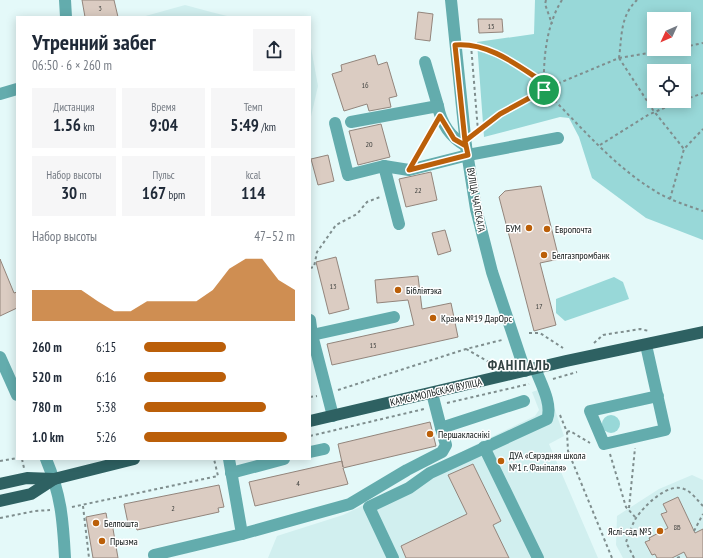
<!DOCTYPE html>
<html lang="ru">
<meta charset="utf-8">
<style>
:root{--surface:#fff;--page:#f6f6f7;--text:#1f2937;--muted:#747a83;--accent:#bb5f09}
body{margin:0;font-family:"PT Sans Narrow",sans-serif;background:var(--page);color:var(--text);height:100vh;display:flex;flex-direction:column;font-size:15px;white-space:nowrap}
*{box-sizing:border-box;margin:0}
p{font-size:13px;color:var(--muted)}
.icon{flex:none;width:22px;height:22px;fill:none;stroke:currentColor;stroke-width:2;stroke-linecap:round;stroke-linejoin:round}
.map{position:relative;flex:1;overflow:hidden}
.sheet{position:absolute;left:16px;top:16px;width:295px;height:444px;display:flex;flex-direction:column;background:var(--surface);border-radius:0px;box-shadow:0 2px 10px #0003}
.sheet>*{flex:none}
.needle{width:26px;rotate:226deg}
.controls{position:absolute;left:647px;top:12px;display:grid;gap:8px}
.controls a{display:grid;place-items:center;width:44px;height:44px;border-radius:0px;background:var(--surface);box-shadow:0 2px 10px #0003;font-size:20px}
.pin{position:absolute;display:grid;place-items:center;width:34px;height:34px;color:#fff;margin:-17px;border:2px solid #fff;border-radius:50%;box-shadow:0 1px 4px #0007}
.round{display:grid;place-items:center;flex:none;width:42px;height:42px;border-radius:0px;background:var(--page)}
.head{display:flex;align-items:center;justify-content:space-between;height:68px;padding:0 16px}
h1{font-size:22px;font-weight:700;line-height:30px}
.metrics{display:grid;grid-template-columns:repeat(3,1fr);gap:6px;height:68px;padding:4px 16px}
.metrics div{display:grid;align-content:center;border-radius:0px;background:var(--page);text-align:center}
.metrics b{font-size:17px;font-weight:700}
.metrics small{font-size:11px;font-weight:400}
.metrics p{font-size:11px}
.chart{height:112px;padding:8px 16px}
.chart p{display:flex;justify-content:space-between}
.chart svg{width:100%;height:72px;margin-top:4px;fill:var(--accent);opacity:.7}
ul{padding:0 16px;list-style:none;font-size:13px}
li{display:grid;grid-template-columns:64px 48px 1fr;align-items:center;height:30px}
li i{height:10px;border-radius:5px;background:var(--accent)}
.map>svg:first-child{display:block}
</style>
<div class="map">
<svg width="703" height="558" viewBox="0 0 703 558">
<rect width="100%" height="100%" fill="#e4f9f9"/>
<g fill="#d1efef">
<path d="M185,5L211,12L231,17H142Z"/>
<path d="M310,42L318,86L310,121Z"/>
<path d="M547,387L564,436L549,444L598,558H268L277,536L343,515L397,489L419,475L471,447L535,416L539,410L532,392Z"/>
<path d="M692,475L703,480V558H623L616,545L617,516L659,489Z"/>
</g>
<g fill="#98d8d8" fill-rule="evenodd">
<path d="M535,0H703V240L646,218L592,178L579,137L569,118L560,117L484,137L477,42L534,34ZM654,19H684V49H654ZM654,71H684V101H654Z"/>
<path d="M614,277L623,282L629,299L565,321L556,313V299Z"/>
<circle cx="611" cy="424" r="9"/>
</g>
<g fill="#dbccc2" stroke="#93857c">
<path d="M82,0H114L118,17H85Z"/>
<path d="M418,12L433,14L430,41L415,39Z"/>
<path d="M478,19H502L503,32L479,33Z"/>
<path d="M375,55L378,65L387,62L397,96L389,98L391,107L369,111L367,104L344,111L332,74L342,71L341,65Z"/>
<path d="M381,124L390,157L358,165L349,131Z"/>
<path d="M328,155L334,181L318,185L311,159Z"/>
<path d="M431,172L437,200L406,207L399,179Z"/>
<path d="M541,186L559,259L540,263L556,325L534,331L499,197L505,191Z"/>
<path d="M445,230L451,251L438,255L432,233Z"/>
<path d="M336,257L349,309L329,314L316,262Z"/>
<path d="M0,259L14,293L17,292V308L0,316Z"/>
<path d="M418,276L422,309L451,303L458,337L332,365L327,344L414,325L408,300L377,303L375,280Z"/>
<path d="M430,422L436,446L343,468L348,484L255,506L249,482L342,461L343,467L338,444Z"/>
<path d="M473,464L501,521L493,525L509,558H406L401,546L467,514L448,475Z"/>
<path d="M219,485L224,507L218,508L219,512L137,530L136,527L129,528L124,504Z"/>
<path d="M678,497L695,533L703,529V558H687L684,552L672,558H657L655,554L652,555L645,542L650,540L649,538L668,528L661,514L667,512L663,504Z"/>
<path d="M106,513L108,524L112,523L118,558H93L86,517Z"/>
</g>
<g fill="none" stroke-linecap="round" stroke-linejoin="round">
<g stroke="#7f8e8e" stroke-width="2" stroke-dasharray="3 3" stroke-linecap="butt">
<path d="M546,0L545,4L552,24"/>
<path d="M562,0C546,25 543,60 544,90C579,124 612,165 655,191C669,200 686,205 703,211"/>
<path d="M468,45L487,49L543,82"/>
<path d="M471,45L478,131"/>
<path d="M684,47L703,43"/>
<path d="M619,58L653,110L684,149"/>
<path d="M619,58L673,49"/>
<path d="M684,100L703,93"/>
<path d="M476,133L500,115L540,91L619,58C622,36 620,16 637,0"/>
<path d="M600,145L648,115L680,101"/>
<path d="M417,155L433,128"/>
<path d="M670,199L684,149L703,129"/>
<path d="M310,268L314,267L317,252L336,225L357,214L367,202L380,197"/>
<path d="M529,333H540L563,348"/>
<path d="M594,343L603,335L640,329L649,331"/>
<path d="M466,349L494,365"/>
<path d="M553,379L577,372"/>
<path d="M338,390L466,349L502,340"/>
<path d="M310,397L317,396"/>
<path d="M447,403L529,384"/>
<path d="M560,415L567,432L568,451L612,558"/>
<path d="M567,432L570,431L590,443"/>
<path d="M310,436L424,409"/>
<path d="M610,454L626,507L636,518"/>
<path d="M22,459L24,468"/>
<path d="M0,461L17,458"/>
<path d="M83,506L89,558"/>
<path d="M72,507L218,476L214,459"/>
<path d="M629,508L635,448"/>
<path d="M0,518L35,511L50,510"/>
<path d="M694,531L703,514"/>
<path d="M634,558L626,542C629,534 632,525 636,518C644,506 668,482 684,489C691,491 698,501 703,506"/>
<path d="M677,558L682,556"/>
</g>
<g stroke="#63acad" stroke-width="12">
<path d="M65,0L66,17"/>
<path d="M451,0L466,146L476,209L492,272L525,371"/>
<path d="M425,62L438,106"/>
<path d="M0,94L17,89"/>
<path d="M351,122L438,106C441,123 450,137 466,146"/>
<path d="M335,123L348,175L384,166"/>
<path d="M399,224L384,166L409,170L468,155L558,138"/>
<path d="M310,320L312,335"/>
<path d="M646,345L665,430L604,444L590,411L658,396"/>
<path d="M0,357L17,395"/>
<path d="M432,393L441,428L524,401"/>
<path d="M333,416L312,335L394,317"/>
<path d="M484,447L538,558"/>
<path d="M310,452L324,449"/>
<path d="M46,459C61,495 63,519 65,558"/>
<path d="M231,473L284,459"/>
<path d="M242,534L350,504L407,470L442,452L446,445L441,428"/>
<path d="M154,555L242,534L229,459"/>
<path d="M393,558L369,507L409,488L430,473L547,419C553,404 540,382 535,368"/>
</g>
<g stroke="#2e6162" stroke-width="12">
<path d="M310,421L566,361L703,332"/>
<path d="M0,484L27,478L54,479L134,459"/>
<path d="M0,501L31,494L54,479"/>
</g>
</g>
<g fill="none" stroke-linecap="round" stroke-linejoin="round">
<defs>
<path id="route" d="M544,90L500,114L465,141L468,155L409,170L440,116L454,139L466,146L465,141L455,45C488,42 517,65 543,82L544,90"/>
</defs>
<use href="#route" stroke="#fff" stroke-width="8"/>
<use href="#route" stroke="#bb5f09" stroke-width="5"/>
</g>
<g fill="#bb5f09" stroke="#fff" stroke-width="1.5">
<circle cx="529" cy="228" r="4"/>
<circle cx="547" cy="229" r="4"/>
<circle cx="544" cy="255" r="4"/>
<circle cx="398" cy="290" r="4"/>
<circle cx="433" cy="318" r="4"/>
<circle cx="430" cy="434" r="4"/>
<circle cx="501" cy="461" r="4"/>
<circle cx="96" cy="523" r="4"/>
<circle cx="660" cy="531" r="4"/>
<circle cx="102" cy="541" r="4"/>
</g>
<g text-anchor="middle" dominant-baseline="central" stroke-width="3" stroke-linejoin="round" paint-order="stroke">
<g font-size="8" fill="#414340">
<text x="100" y="8">3</text>
<text x="491" y="26">15</text>
<text x="365" y="85">16</text>
<text x="369" y="144">20</text>
<text x="418" y="190">22</text>
<text x="333" y="286">13</text>
<text x="539" y="306">17</text>
<text x="373" y="345">15</text>
<text x="298" y="483">4</text>
<text x="173" y="508">2</text>
<text x="677" y="527">8Б</text>
</g>
<g font-size="10" fill="#0e1515" stroke="#fff">
<text transform="translate(476 200) rotate(80)">ВУЛІЦА ЧАПСКАГА</text>
<text transform="translate(436 392) rotate(-13)">КАМСАМОЛЬСКАЯ ВУЛІЦА</text>
</g>
<g font-size="10" fill="#0e1515" stroke="#fff" text-anchor="start">
<text x="521" y="228" text-anchor="end">БУМ</text>
<text x="555" y="229">Европочта</text>
<text x="552" y="255">Белгазпромбанк</text>
<text x="406" y="290">Бібліятэка</text>
<text x="441" y="318">Крама №19 ДарОрс</text>
<text x="438" y="434">Першакласнікі</text>
<text x="509" y="455">ДУА «Сярэдняя школа<tspan x="509" dy="12">№1 г. Фаніпаля»</tspan></text>
<text x="104" y="523">Белпошта</text>
<text x="652" y="531" text-anchor="end">Яслі-сад №5</text>
<text x="110" y="541">Прызма</text>
</g>
<g font-size="14" font-weight="bold" letter-spacing="1" fill="#334343" stroke="#fff">
<text x="519" y="365">ФАНІПАЛЬ</text>
</g>
</g>
</svg>
<div class="controls">
<a><svg class="needle" viewBox="-14 -14 28 28"><path d="M0-13l5 13h-10z" fill="#e53935"/><path d="M0 13l5-13h-10z" fill="#747a83"/></svg></a>
<a><svg class="icon" aria-label="locate" viewBox="0 0 24 24"><circle cx="12" cy="12" r="6"/><path d="M12 2v4M12 18v4M2 12h4M18 12h4"/></svg></a>
</div>
<div class="pin" style="left:544px;top:90px;background:#1e9e55"><svg class="icon" aria-label="arrive" viewBox="0 0 24 24"><path d="M6 21V4h12l-3 4 3 4H6"/></svg></div>
<section class="sheet">
<div class="head"><div><h1>Утренний забег</h1><p>06:50 · 6 × 260 m</p></div><a class="round"><svg class="icon" aria-label="share" viewBox="0 0 24 24"><path d="M12 15V3M7 8l5-5 5 5M5 13v7h14v-7"/></svg></a></div>
<div class="metrics">
<div><p>Дистанция</p><b>1.56<small> km</small></b></div>
<div><p>Время</p><b>9:04</b></div>
<div><p>Темп</p><b>5:49<small> /km</small></b></div>
</div>
<div class="metrics">
<div><p>Набор высоты</p><b>30<small> m</small></b></div>
<div><p>Пульс</p><b>167<small> bpm</small></b></div>
<div><p>kcal</p><b>114</b></div>
</div>
<div class="chart"><p><span>Набор высоты</span>47–52 m</p>
<svg viewBox="0 0 160 44" preserveAspectRatio="none"><path d="M0 44V25L10 25L20 25L30 25L40 32L50 38L60 38L70 32L80 32L90 32L100 32L110 25L120 12L130 6L140 6L150 19L160 25V44z"/></svg>
</div>
<ul>
<li><b>260 m</b>6:15<i style="width:54%"></i></li>
<li><b>520 m</b>6:16<i style="width:54%"></i></li>
<li><b>780 m</b>5:38<i style="width:81%"></i></li>
<li><b>1.0 km</b>5:26<i style="width:95%"></i></li>
</ul>
</section>
</div>
